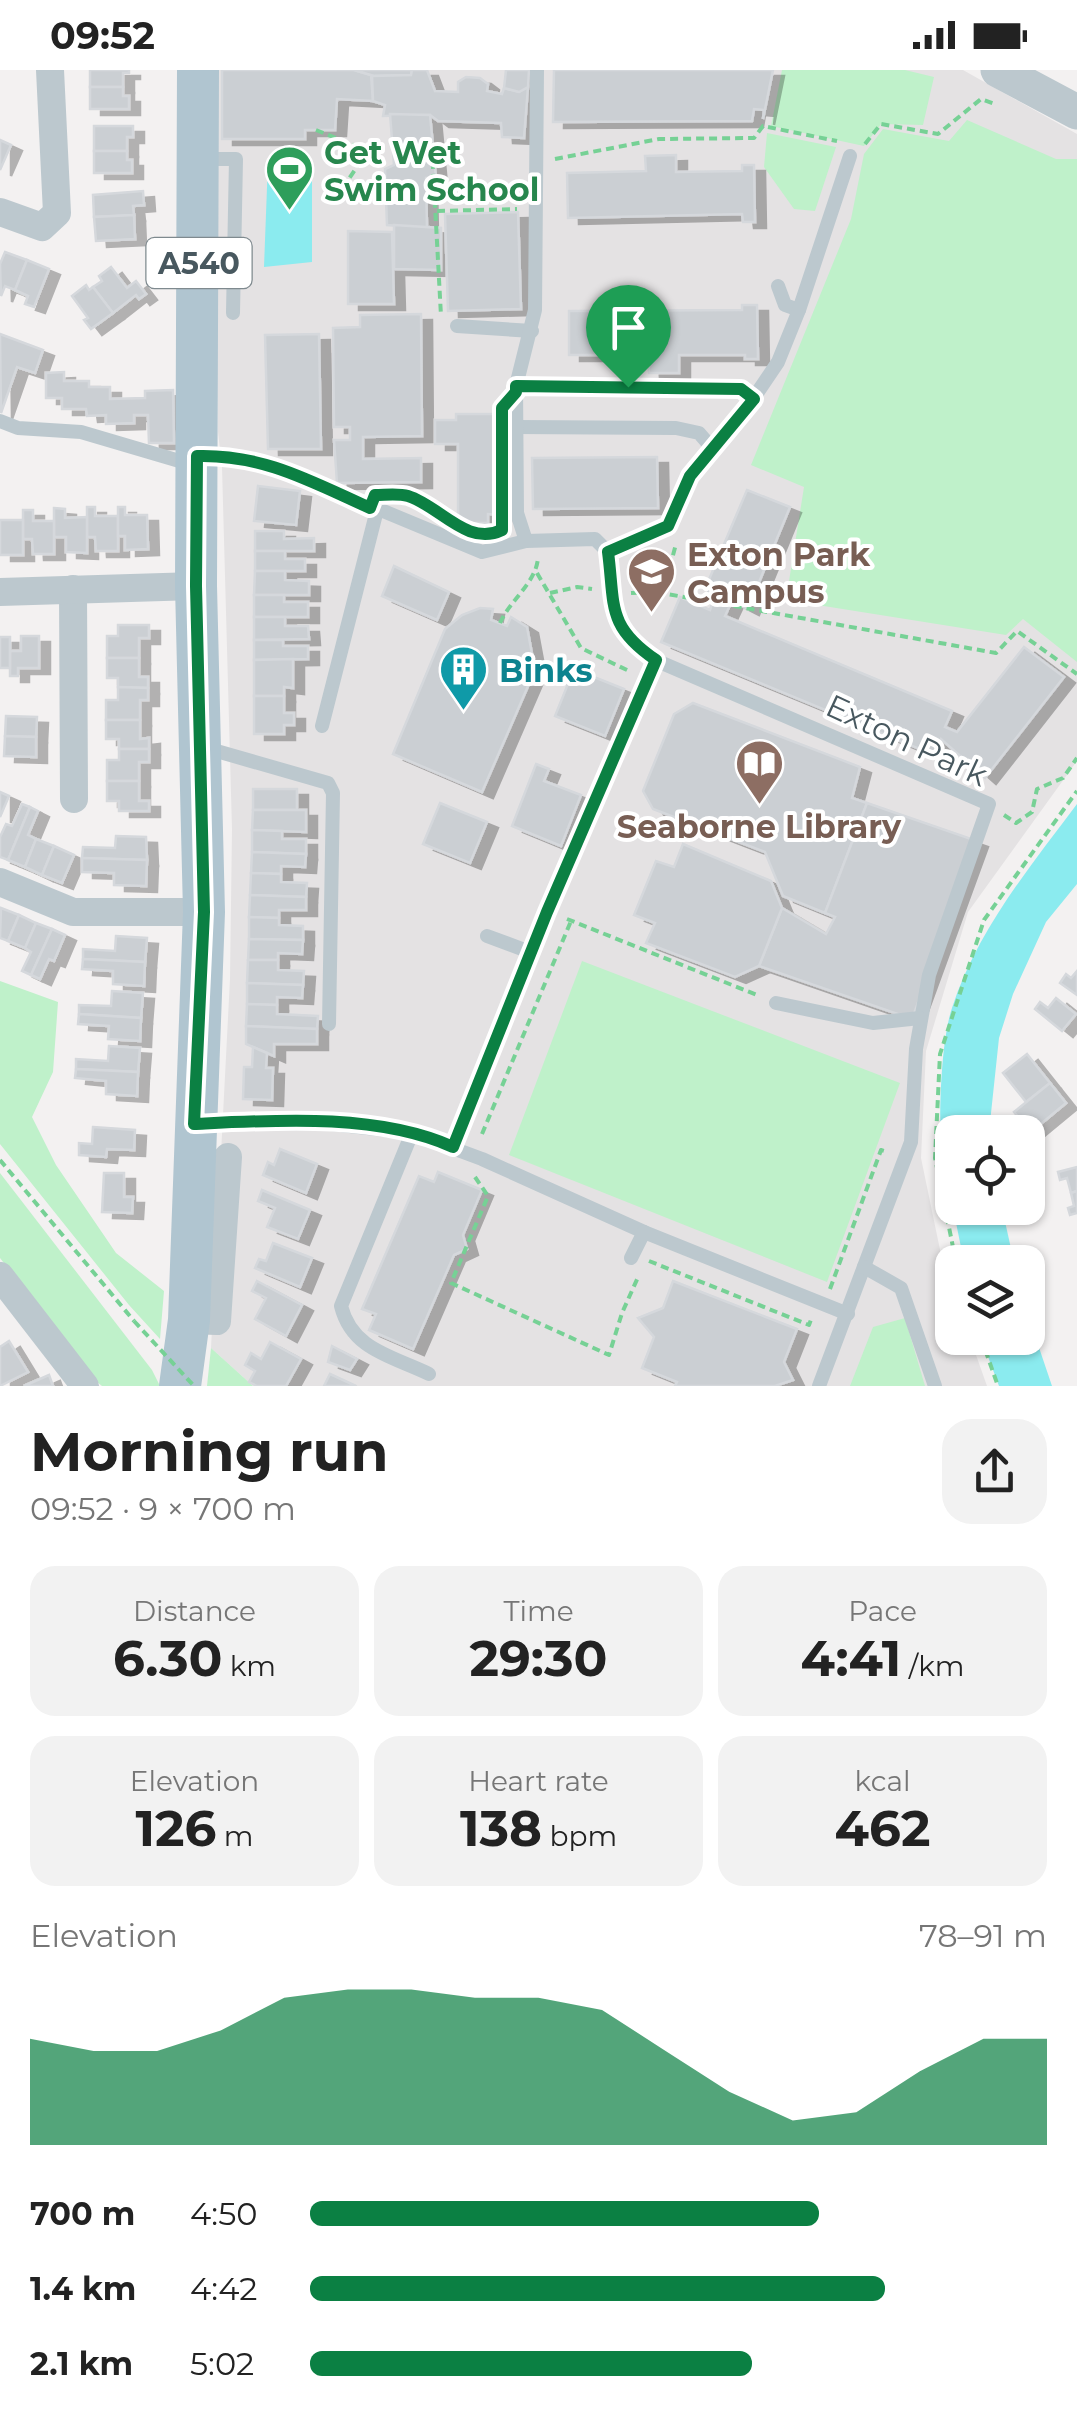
<!DOCTYPE html>
<meta charset="utf-8">
<style>
:root{--surface:#fff;--page:#f2f2f2;--text:#222;--muted:#767676;--accent:#0b8043}
body{margin:0;font-family:Montserrat,sans-serif;background:var(--page);color:var(--text);height:100vh;display:flex;flex-direction:column;font-size:38px;white-space:nowrap}
*{box-sizing:border-box;margin:0}
p{font-size:32px;color:var(--muted)}
.icon{flex:none;width:55px;height:55px;fill:none;stroke:currentColor;stroke-width:2;stroke-linecap:round;stroke-linejoin:round}
.map{position:relative;height:1316px;overflow:hidden}
.panel{display:flex;flex-direction:column;background:var(--surface);flex:1}
.panel>*{flex:none}
.controls{position:absolute;left:935px;top:1045px;display:grid;gap:20px}
.controls a{display:grid;place-items:center;width:110px;height:110px;border-radius:20px;background:var(--surface);box-shadow:0 2px 8px #0004;font-size:50px}
.pin{position:absolute;display:grid;place-items:center;width:85px;height:85px;color:#fff;margin:-102px -42px;border-radius:50% 50% 50% 0;rotate:-45deg;box-shadow:0 0 10px #0007}
.pin .icon{rotate:45deg}
.round{display:grid;place-items:center;flex:none;width:105px;height:105px;border-radius:30px;background:var(--page)}
.overview{display:flex;align-items:center;justify-content:space-between;height:170px;padding:0 30px}
h1{font-size:55px;font-weight:700;line-height:75px}
.figures{display:grid;grid-template-columns:repeat(3,1fr);gap:15px;height:170px;padding:10px 30px}
.figures div{display:grid;align-content:center;border-radius:25px;background:var(--page);text-align:center}
.figures b{font-size:50px;font-weight:700}
.figures small{font-size:28px;font-weight:400}
.figures p{font-size:28px}
.chart{height:280px;padding:20px 30px}
.chart p{display:flex;justify-content:space-between}
.chart svg{width:100%;height:180px;margin-top:10px;fill:var(--accent);opacity:.7}
ul{padding:0 30px;list-style:none;font-size:32px}
li{display:grid;grid-template-columns:160px 120px 1fr;align-items:center;height:75px}
li i{height:25px;border-radius:12px;background:var(--accent)}
.status{display:flex;justify-content:space-between;align-items:center;height:70px;padding:0 50px;background:var(--surface);direction:ltr}
.status svg{height:28px;fill:currentColor}
.map>svg:first-child{display:block}
</style>
<div class="status"><b>09:52</b><svg viewBox="0 0 49 12"><path d="M0 12V9h3v3zM5 12V6h3v6zM10 12V3h3v9zM15 12V0h3v12zM26 1h20v11H26zM47 4h2v5h-2z"/></svg></div>
<div class="map">
<svg width="1077" height="1316" viewBox="0 0 1077 1316">
<defs>
<filter id="shadow"><feDropShadow dx="11" dy="6" stdDeviation="0" flood-color="#0004"/></filter>
</defs>
<rect width="100%" height="100%" fill="#f3f1f1"/>
<path fill="#e4e2e3" d="M212,0H963L1077,64V691L968,842L926,981L921,1088L944,1199L952,1221V1268H970L987,1316H253L211,1278L230,909L232,759L222,397L218,362Z"/>
<g fill="#bff1ca">
<path d="M782,0H905L934,7L923,55L881,54L864,76L771,56Z"/>
<path d="M967,50L1056,89H1077V592L1023,549L1006,565L786,530L804,417L751,395L851,149L864,84L883,59L949,71Z"/>
<path d="M767,63L836,77L815,141L794,139L764,97Z"/>
<path d="M582,891L900,1013L827,1212L509,1085Z"/>
<path d="M0,911L58,932L53,1002L32,1047L56,1095L116,1183L164,1221L160,1269L129,1235L0,1074Z"/>
<path d="M0,1103L152,1300L160,1316H102L97,1312L0,1188Z"/>
<path d="M905,1248L925,1316H850L873,1257Z"/>
<path d="M211,1278L253,1316H207Z"/>
</g>
<g fill="#8bebef">
<path d="M268,91L312,93V192L264,197Z"/>
<path d="M1077,734V814L1046,852L1013,924L999,968L989,1062H952V1137C948,1118 942,1097 941,1077C939,1041 941,971 952,938C977,861 1029,798 1077,734Z"/>
<path d="M953,1138H1002L1014,1192H964Z"/>
<path d="M1028,1245L1052,1316H999L981,1268H1028Z"/>
</g>
<g fill="#cbcfd3" stroke="#d5d8dc" stroke-width="2.5" filter="url(#shadow)">
<path d="M90,0H129V3H123V17H90Z"/>
<path d="M222,0H354L371,5L373,31L337,29L335,60H305V69H222Z"/>
<path d="M354,0H412L411,5L374,6Z"/>
<path d="M412,0H427L435,21L458,22V12L466,7L480,8L488,14L487,21L502,24L504,18L519,22L528,17L524,68L502,67L501,53L438,51L430,45L383,46L385,35L373,31L372,6L411,5Z"/>
<path d="M506,0H529L528,17L519,22L504,18Z"/>
<path d="M554,0H773L763,49L764,40L754,39L752,51L553,52Z"/>
<path d="M90,17H123V26H129V39H90Z"/>
<path d="M390,44L430,45L436,108H426L427,158L387,155L385,99L394,95Z"/>
<path d="M94,56H133V67H127V81H94Z"/>
<path d="M0,70L11,75L0,100Z"/>
<path d="M94,81H127V90H132V103H94Z"/>
<path d="M676,85V102L742,101V95H754L755,152H743L742,144L568,148L567,103L646,101L645,86Z"/>
<path d="M143,121L144,135L133,136L134,145L94,147L93,125Z"/>
<path d="M518,142L521,239L448,241L445,144Z"/>
<path d="M134,145L135,169L96,171L94,147Z"/>
<path d="M394,155L441,158V200L394,199Z"/>
<path d="M348,161L392,162L394,234H348Z"/>
<path d="M5,182L27,190L15,220L5,216L1,226L0,194Z"/>
<path d="M27,190L49,199L34,237L25,234L28,226L15,220Z"/>
<path d="M111,197L127,218L136,211L146,224L139,229L136,225L113,243L93,217L102,211L99,206Z"/>
<path d="M86,215L89,220L93,217L113,243L91,259L84,250L88,248L72,226Z"/>
<path d="M742,235H757L758,289H745V285H679V303H649L648,285H569V241L742,240Z"/>
<path d="M421,244L422,366L363,367V389L421,388V412L337,413L334,370H350V357H334L333,258L360,257V245Z"/>
<path d="M0,264L43,280L35,303L17,297L1,343Z"/>
<path d="M319,264L321,379H268L265,265Z"/>
<path d="M64,302V311H89V317H110V329L145,328V321L173,320L174,373H149L148,345H134V353L106,354V345L87,346L86,339H62V328H46V303Z"/>
<path d="M456,344H500V445L488,444V453H458V374H435V350H456Z"/>
<path d="M657,387L658,438L533,439L532,388Z"/>
<path d="M258,416L300,421L296,455L254,451Z"/>
<path d="M747,420L790,437L748,539L732,531L725,546L952,641L945,657L957,662L1024,577L1064,607L985,708L941,669L934,685L661,572L680,527L710,540L715,525L705,519Z"/>
<path d="M87,437H95V446H118V481H96L95,467H87Z"/>
<path d="M118,437H125V445H147L148,479L125,480V466H118Z"/>
<path d="M54,438L65,439V448L87,447V483L66,482V467H54Z"/>
<path d="M23,440H33V451H54V484H33L32,469H23Z"/>
<rect x="0" y="450" width="23" height="35"/>
<path d="M255,461H284V469L314,468V481H255Z"/>
<path d="M255,481H285V489H305V501H255Z"/>
<path d="M394,496L449,522L437,550L382,526Z"/>
<path d="M255,501H285V510L309,511V525H254Z"/>
<path d="M254,525H284V532H308V547H254Z"/>
<path d="M480,538L493,539L491,550L507,556L511,547L527,557L535,600L482,722L393,684L445,559L462,545Z"/>
<path d="M254,547H285V556H308L309,569L254,570Z"/>
<path d="M118,555H149V568H139V588H107V566H118Z"/>
<path d="M21,566H39V598H18V606H10V581H21Z"/>
<rect x="0" y="567" width="10" height="31"/>
<path d="M254,570H283V576H308V589L254,590Z"/>
<path d="M107,588H139V607H148V618L118,617V608H107Z"/>
<path d="M293,589V618L284,617V626H254V590Z"/>
<path d="M574,599L624,619L605,666L555,646Z"/>
<path d="M118,617L148,618V630H140V650H106V630H118Z"/>
<path d="M254,626H284V643H294V655H284V664H254Z"/>
<path d="M693,633L860,697L852,728L867,733L825,843L783,826L765,782L653,739L643,721L674,644Z"/>
<path d="M6,646L37,647L36,667L5,666Z"/>
<path d="M106,650H140V669L149,668V679H119V669H106Z"/>
<path d="M5,666L36,667V687L4,686Z"/>
<path d="M119,679H149V692H139V711H107V690H119Z"/>
<path d="M536,694L549,699L544,711L581,725L561,776L512,756Z"/>
<path d="M107,711H139V731H149V741H119V731H107Z"/>
<rect x="253" y="719" width="44" height="21"/>
<path d="M0,722L9,726L0,747Z"/>
<path d="M440,733L487,752L470,793L423,774Z"/>
<path d="M867,733L977,771L912,949L759,896L782,838L826,864L835,847L825,843Z"/>
<path d="M22,734L30,737L8,790L0,787V767L6,754L12,756Z"/>
<path d="M30,737L38,741L28,765L36,769L25,797L8,790Z"/>
<path d="M253,740H306V762L252,760Z"/>
<path d="M252,760L282,761V769H306V784L252,782Z"/>
<path d="M116,766L146,767L147,790L82,788L83,777L115,778Z"/>
<path d="M36,769L54,776L42,805L25,797Z"/>
<path d="M683,774L771,811L782,838L759,896L735,907L646,873L655,853L634,845L656,791L674,797Z"/>
<path d="M54,776L74,785L62,813L42,805Z"/>
<path d="M252,782L306,784L305,797L281,796V804L251,803Z"/>
<path d="M82,788L147,790L146,816L114,815V803L82,802Z"/>
<path d="M251,803L281,804V812L307,813L306,827L250,825Z"/>
<path d="M250,825L306,827V840H279V848L249,847Z"/>
<path d="M1,838L19,845L8,871L0,868Z"/>
<path d="M19,845L36,853L25,878L8,871Z"/>
<path d="M249,847L279,848V855L303,856V870L249,869Z"/>
<path d="M36,853L52,859L31,905L22,901L31,882L25,878Z"/>
<path d="M52,859L65,865L54,891L49,889L40,909L31,905Z"/>
<path d="M116,866L147,868L145,892L83,889V879L115,881Z"/>
<path d="M249,869L303,870L302,884L278,883V890H248Z"/>
<path d="M83,889L145,892L144,916L113,914V901L82,899Z"/>
<path d="M248,890H278V900L304,901L303,915L247,913Z"/>
<path d="M1077,901V925L1060,913L1066,904L1071,908Z"/>
<path d="M247,913L303,915L302,928L277,927V935L247,934Z"/>
<path d="M112,921L143,923L141,948L79,944V935L111,936Z"/>
<path d="M1056,928L1076,944L1062,961L1035,939L1040,932L1048,938Z"/>
<path d="M247,934L277,935V944L318,946L317,959L246,956Z"/>
<path d="M79,944L141,948L140,971L108,969L109,956L78,954Z"/>
<path d="M246,956L317,959V974H274V986L246,974Z"/>
<path d="M109,976L140,978L138,1002L76,999V989L108,991Z"/>
<path d="M253,977L267,983L266,998H273L272,1030L243,1029L244,997H252Z"/>
<path d="M1027,984L1050,1013L1026,1032L1003,1003Z"/>
<path d="M76,999L138,1002L137,1026L106,1024V1011L75,1008Z"/>
<path d="M1050,1013L1066,1033L1031,1062L1014,1042Z"/>
<path d="M93,1057L135,1060L134,1080L107,1079L106,1087L79,1085V1073L92,1074Z"/>
<path d="M280,1079L317,1094L306,1123L263,1105L268,1092L274,1095Z"/>
<path d="M1077,1097V1121L1071,1123L1067,1108L1060,1110L1058,1102Z"/>
<path d="M438,1102L482,1120L463,1165L467,1179L454,1185L413,1279L369,1260L376,1244L362,1239L419,1106L434,1112Z"/>
<path d="M104,1103H124V1127H133L132,1143L102,1142Z"/>
<path d="M262,1120L310,1140L298,1169L267,1157L275,1138L258,1131Z"/>
<path d="M1077,1121V1143L1070,1145L1068,1138L1074,1136L1071,1123Z"/>
<path d="M273,1173L312,1188L300,1217L255,1198L259,1189L266,1191Z"/>
<path d="M257,1211L302,1235L286,1266L255,1249L266,1228L252,1221Z"/>
<path d="M673,1211L797,1259L784,1292L793,1310L775,1316H675L677,1312L642,1298L654,1267L638,1248L663,1238Z"/>
<path d="M9,1271L28,1302L0,1316V1277Z"/>
<path d="M270,1272L301,1289L286,1316H257L249,1312L255,1301L245,1295L251,1283L261,1289Z"/>
<path d="M332,1276L357,1289L350,1300L328,1292Z"/>
<path d="M330,1304L356,1316H324Z"/>
<path d="M49,1305L53,1316H24Z"/>
</g>
<g fill="none" stroke-linecap="round" stroke-linejoin="round">
<g stroke="#76d195" stroke-width="4" stroke-dasharray="8 5" stroke-linecap="butt">
<path d="M316,60L368,81"/>
<path d="M865,74L881,54L938,64L981,29L995,34"/>
<path d="M418,80L432,79L441,246"/>
<path d="M555,89L659,69L754,68L763,56L837,71"/>
<path d="M335,129L368,81L383,80"/>
<path d="M437,141L517,139"/>
<path d="M396,425H407L424,435"/>
<path d="M537,503L581,578L629,601"/>
<path d="M550,523L577,517L592,519"/>
<path d="M631,523L656,522L996,583L1017,561L1077,604"/>
<path d="M663,523L676,474"/>
<path d="M500,553C510,530 536,513 538,488"/>
<path d="M1004,745L1016,753L1032,742L1037,719L1063,708L1077,688"/>
<path d="M567,849L757,925"/>
<path d="M482,1064L571,851"/>
<path d="M0,1090L134,1251"/>
<path d="M475,1107L488,1126L451,1213L609,1285L622,1243L639,1205"/>
<path d="M649,1191L809,1255L812,1247"/>
<path d="M956,1192L935,1088L940,984L984,850L1077,721"/>
<path d="M830,1219L881,1080L888,1082"/>
<path d="M981,1268L998,1316"/>
</g>
<g stroke="#bcc8ce" stroke-width="14">
<path d="M204,89H236L233,243"/>
<path d="M778,216L785,235L799,240"/>
<path d="M457,256L532,261"/>
<path d="M516,316L741,319L753,329"/>
<path d="M0,351L18,358L81,362L193,395"/>
<path d="M516,357L676,358L699,363L712,378"/>
<path d="M203,386L230,385L270,394L482,482L526,471L595,469L608,482C615,535 606,556 655,590L989,734L929,905L916,979L911,1072L819,1316"/>
<path d="M526,471L517,443L516,316L535,240L537,0"/>
<path d="M608,482L668,456L689,406L753,329L778,292L799,240L850,86"/>
<path d="M322,656L377,440"/>
<path d="M206,678L328,713L333,723L329,954"/>
<path d="M487,866L530,882L655,590"/>
<path d="M776,933L873,953L920,948"/>
<path d="M201,1054L323,1053L412,1063L482,1089L644,1162"/>
<path d="M412,1063L341,1236C352,1280 392,1286 429,1304"/>
<path d="M453,1077L530,882"/>
<path d="M631,1188L644,1162L848,1244"/>
<path d="M864,1197L901,1218L935,1316"/>
</g>
<g stroke="#bcc8ce" stroke-width="28">
<path d="M0,142L42,157L57,143L50,0"/>
<path d="M73,519L74,729"/>
<path d="M0,522L196,516"/>
<path d="M0,812L73,842H204"/>
<path d="M0,1206L85,1316"/>
<path d="M189,1250L217,1251L228,1087"/>
</g>
<path stroke="#bcc8ce" stroke-width="35" d="M998,0L1077,42"/>
<path stroke="#b0c5d0" stroke-width="42" d="M180,1316L189,1250L204,842L196,516L198,0"/>
<path stroke="#76d195" stroke-width="4" stroke-dasharray="8 5" stroke-linecap="butt" d="M134,1251L194,1316"/>
</g>
<g fill="none" stroke-linecap="round" stroke-linejoin="round">
<defs>
<path id="route" d="M516,316L741,319L754,329L690,406L668,456L608,482C615,535 606,556 656,590L547,842L453,1077C378,1043 275,1050 194,1054L204,842L196,516L197,386C263,384 312,412 370,438L375,425C385,425 398,423 408,426C440,436 467,477 502,460V338L516,322Z"/>
</defs>
<use href="#route" stroke="#fff" stroke-width="20"/>
<use href="#route" stroke="#0b8043" stroke-width="12"/>
</g>
<defs>
<symbol id="stadium-pin" viewBox="-11 -11 22 30"><path d="M0 17L-7.5 6A9.5 9.5 0 1 1 7.5 6Z" fill="#2e9e5b" stroke="#fff"/><path d="M0-5a6.5 5 0 1 0 0 10a6.5 5 0 1 0 0-10ZM-3.5-1.8h7v3.6h-7Z" fill="#fff"/></symbol>
<symbol id="university-pin" viewBox="-11 -11 22 30"><path d="M0 17L-7.5 6A9.5 9.5 0 1 1 7.5 6Z" fill="#8d6e63" stroke="#fff"/><path d="M0-5L7-2L0 1L-7-2ZM-4 1L0 2.5L4 1V4Q0 6-4 4Z" fill="#fff"/></symbol>
<symbol id="building-pin" viewBox="-11 -11 22 30"><path d="M0 17L-7.5 6A9.5 9.5 0 1 1 7.5 6Z" fill="#0f9aa8" stroke="#fff"/><path d="M-4-6H4V6H1V3H-1V6H-4ZM-2.5-4.3h1.7v1.8h-1.7ZM.8-4.3h1.7v1.8H.8ZM-2.5-1h1.7V.8h-1.7ZM.8-1h1.7V.8H.8Z" fill="#fff"/></symbol>
<symbol id="library-pin" viewBox="-11 -11 22 30"><path d="M0 17L-7.5 6A9.5 9.5 0 1 1 7.5 6Z" fill="#8d6e63" stroke="#fff"/><path d="M-6-4Q-3-5.5-.7-3.5V5Q-3 3-6 4ZM6-4Q3-5.5 .7-3.5V5Q3 3 6 4Z" fill="#fff"/></symbol>
</defs>
<g fill-rule="evenodd">
<use href="#stadium-pin" x="262" y="72" width="55" height="75"/>
<use href="#university-pin" x="624" y="474" width="55" height="75"/>
<use href="#building-pin" x="436" y="572" width="55" height="75"/>
<use href="#library-pin" x="732" y="666" width="55" height="75"/>
</g>
<g text-anchor="middle" dominant-baseline="central" stroke-width="8" stroke-linejoin="round" paint-order="stroke">
<rect fill="#fff" stroke="#7f8a8f" stroke-width="2.5" x="146.5" y="168" width="105" height="50" rx="8"/>
<g font-size="30" font-weight="bold" fill="#48585f">
<text x="199" y="193">A540</text>
</g>
<g font-size="32" font-weight="bold" fill="#27864d" stroke="#fff" text-anchor="start">
<text x="324" y="82">Get Wet<tspan x="324" dy="37">Swim School</tspan></text>
</g>
<g font-size="32" font-weight="bold" fill="#785e54" stroke="#fff" text-anchor="start">
<text x="687" y="484">Exton Park<tspan x="687" dy="37">Campus</tspan></text>
<text x="759" y="756" text-anchor="middle">Seaborne Library</text>
</g>
<g font-size="32" font-weight="bold" fill="#0d838f" stroke="#fff" text-anchor="start">
<text x="499" y="600">Binks</text>
</g>
<g font-size="32" fill="#48585f" stroke="#fff">
<text transform="translate(907 670) rotate(25)">Exton Park</text>
</g>
</g>
</svg>
<div class="controls">
<a><svg class="icon" aria-label="locate" viewBox="0 0 24 24"><circle cx="12" cy="12" r="6"/><path d="M12 2v4M12 18v4M2 12h4M18 12h4"/></svg></a>
<a><svg class="icon" aria-label="layers" viewBox="0 0 24 24"><path d="M12 4l9 5-9 5-9-5zM3 14l9 5 9-5"/></svg></a>
</div>
<div class="pin" style="left:628px;top:317px;background:#1e9e55"><svg class="icon" aria-label="arrive" viewBox="0 0 24 24"><path d="M6 21V4h12l-3 4 3 4H6"/></svg></div>
</div>
<section class="panel">
<div class="overview"><div><h1>Morning run</h1><p>09:52 · 9 × 700 m</p></div><a class="round"><svg class="icon" aria-label="share" viewBox="0 0 24 24"><path d="M12 15V3M7 8l5-5 5 5M5 13v7h14v-7"/></svg></a></div>
<div class="figures">
<div><p>Distance</p><b>6.30<small> km</small></b></div>
<div><p>Time</p><b>29:30</b></div>
<div><p>Pace</p><b>4:41<small> /km</small></b></div>
</div>
<div class="figures">
<div><p>Elevation</p><b>126<small> m</small></b></div>
<div><p>Heart rate</p><b>138<small> bpm</small></b></div>
<div><p>kcal</p><b>462</b></div>
</div>
<div class="chart"><p><span>Elevation</span>78–91 m</p>
<svg viewBox="0 0 160 44" preserveAspectRatio="none"><path d="M0 44V18L10 21L20 21L30 16L40 8L50 6L60 6L70 8L80 8L90 11L100 21L110 31L120 38L130 36L140 26L150 18L160 18V44z"/></svg>
</div>
<ul>
<li><b>700 m</b>4:50<i style="width:69%"></i></li>
<li><b>1.4 km</b>4:42<i style="width:78%"></i></li>
<li><b>2.1 km</b>5:02<i style="width:60%"></i></li>
</ul>
</section>
